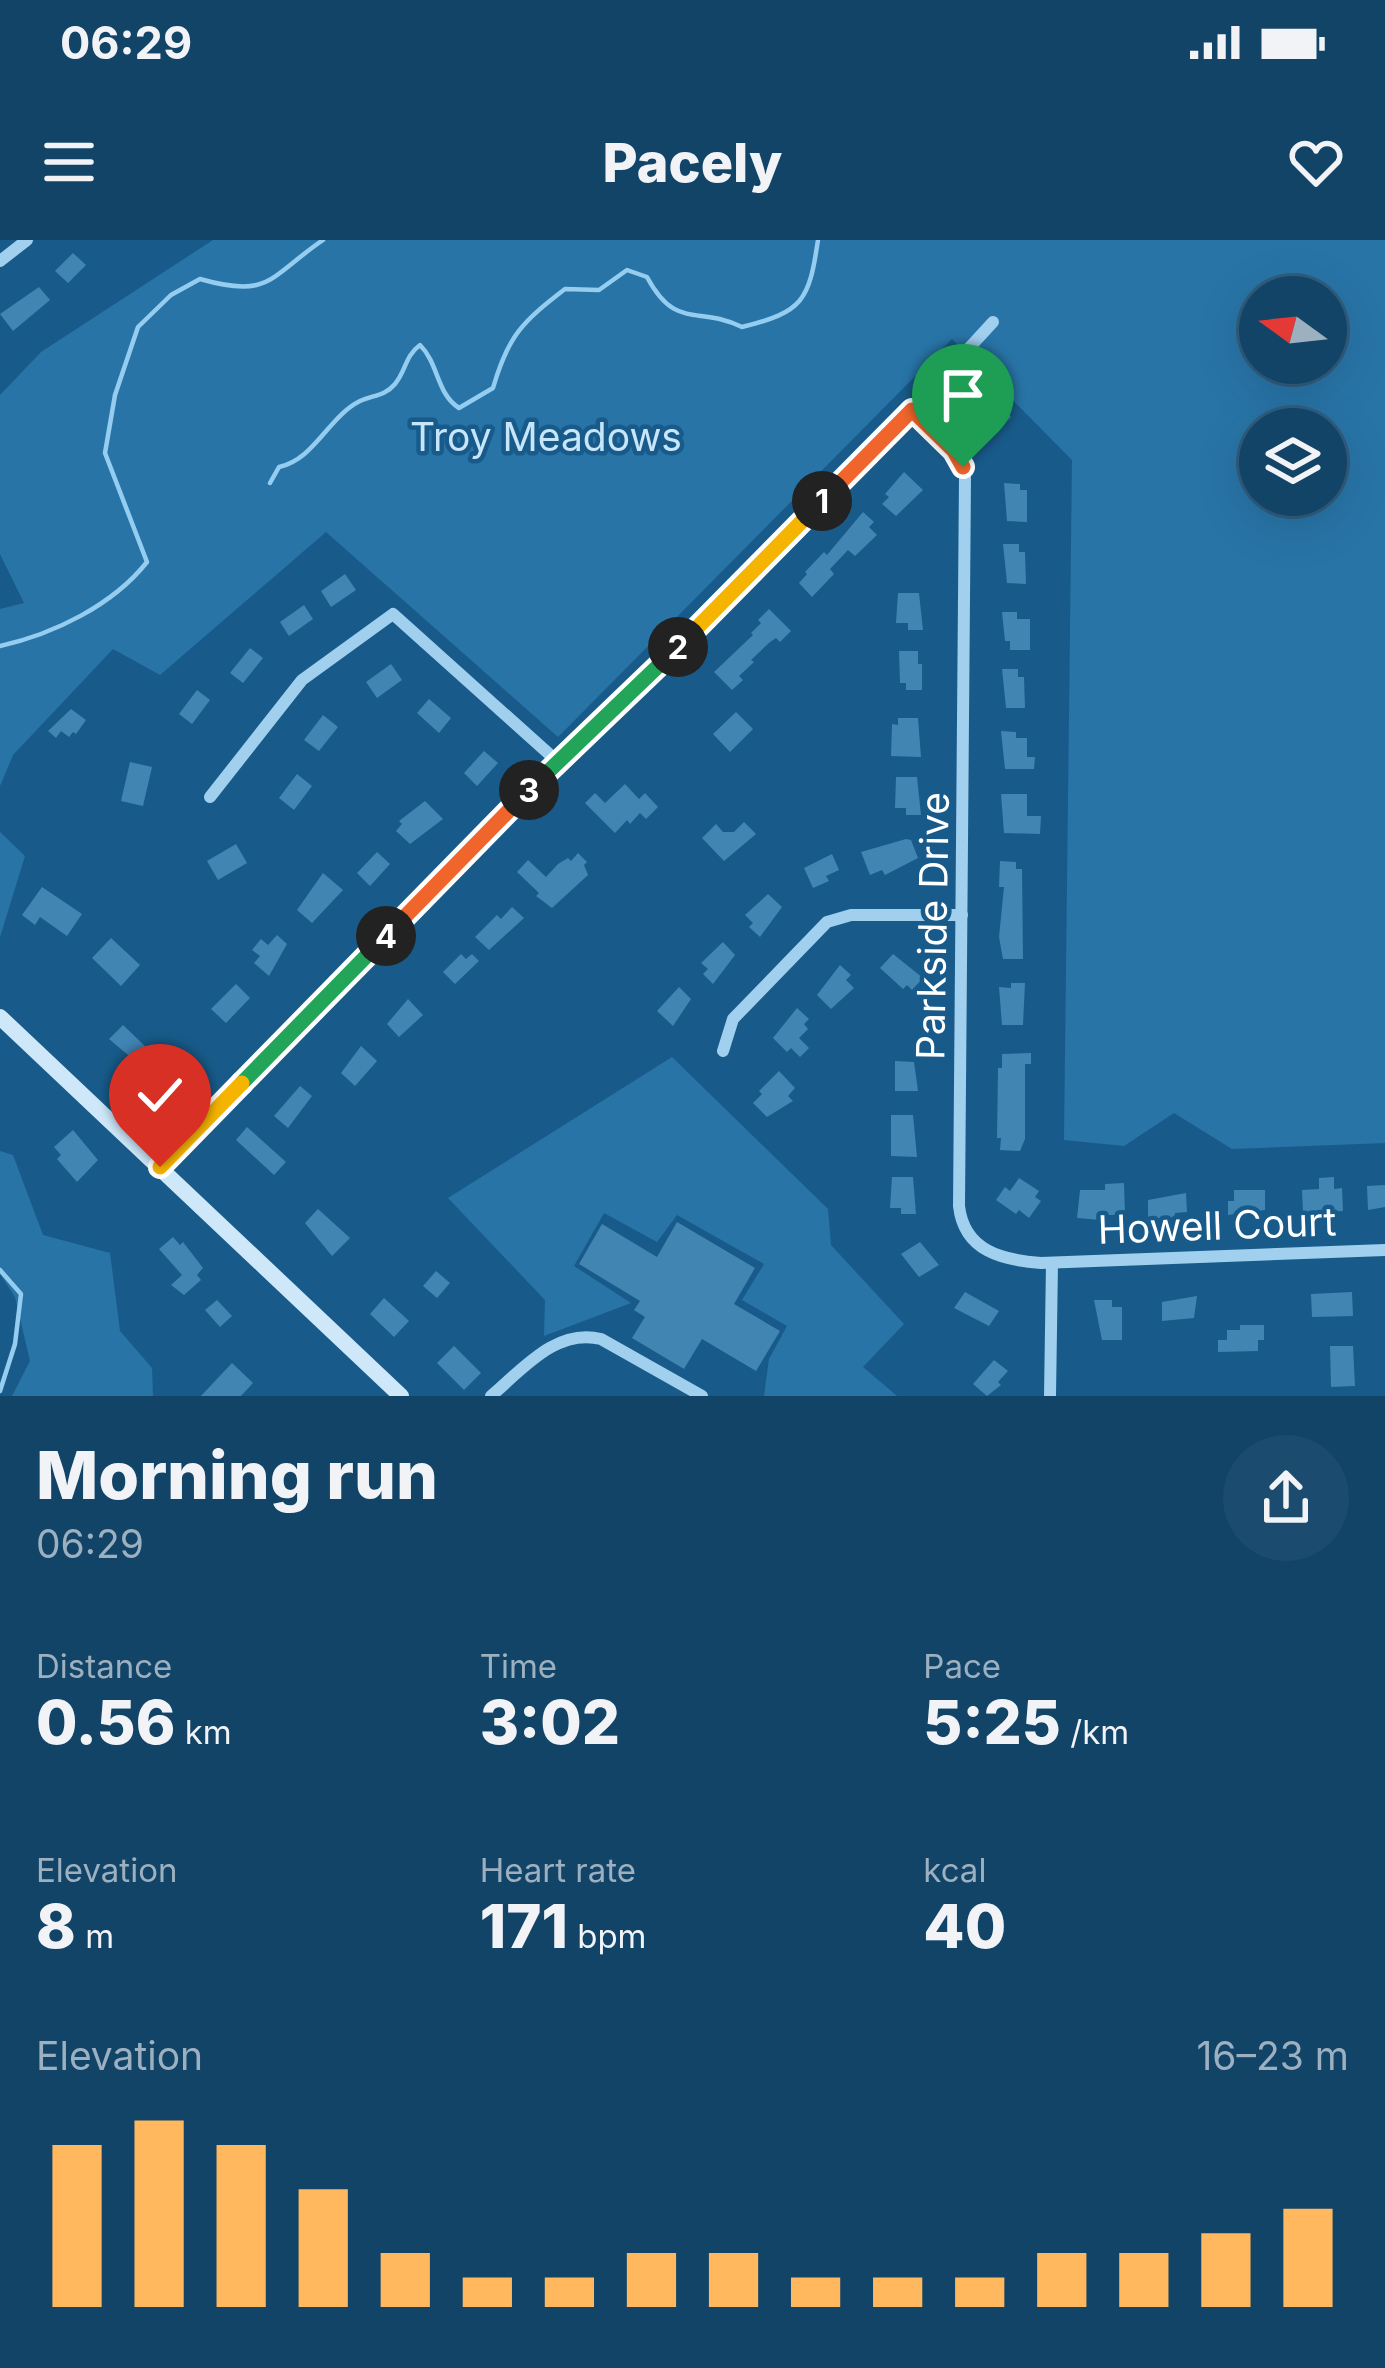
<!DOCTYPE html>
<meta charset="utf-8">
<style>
:root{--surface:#124468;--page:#1b4b6e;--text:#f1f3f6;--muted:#9cb0c0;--line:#315c7c;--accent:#ffb85e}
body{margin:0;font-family:Inter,sans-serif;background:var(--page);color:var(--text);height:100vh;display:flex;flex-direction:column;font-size:45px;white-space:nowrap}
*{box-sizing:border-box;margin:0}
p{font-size:39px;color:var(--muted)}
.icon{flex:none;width:66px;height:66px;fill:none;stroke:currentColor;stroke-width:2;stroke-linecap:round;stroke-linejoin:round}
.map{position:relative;height:1156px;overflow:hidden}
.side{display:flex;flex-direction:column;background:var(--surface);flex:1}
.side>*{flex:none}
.needle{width:78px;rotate:285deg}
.buttons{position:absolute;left:1239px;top:36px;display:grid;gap:24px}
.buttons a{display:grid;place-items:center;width:108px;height:108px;border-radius:50%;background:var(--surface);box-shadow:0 12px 48px #0002,0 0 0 3px var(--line);font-size:60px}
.pin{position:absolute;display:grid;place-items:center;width:102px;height:102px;color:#fff;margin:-123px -51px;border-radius:50% 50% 50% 0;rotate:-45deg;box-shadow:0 0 12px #0007}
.pin .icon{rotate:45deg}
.km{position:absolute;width:60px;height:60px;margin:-30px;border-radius:50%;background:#222;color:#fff;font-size:33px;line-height:60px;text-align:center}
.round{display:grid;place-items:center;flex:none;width:126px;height:126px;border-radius:63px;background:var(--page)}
.headline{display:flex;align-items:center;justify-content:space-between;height:204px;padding:0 36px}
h1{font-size:66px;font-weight:800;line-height:90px}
.stats{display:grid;grid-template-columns:repeat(3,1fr);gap:18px;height:204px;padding:12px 36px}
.stats div{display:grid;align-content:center}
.stats b{font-size:60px;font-weight:800}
.stats small{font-size:33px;font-weight:400}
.stats p{font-size:33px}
.chart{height:336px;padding:24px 36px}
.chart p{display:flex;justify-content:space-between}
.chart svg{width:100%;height:216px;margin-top:12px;stroke:var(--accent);stroke-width:6}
.status{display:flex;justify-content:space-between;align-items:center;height:84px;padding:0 60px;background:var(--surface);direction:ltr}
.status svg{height:33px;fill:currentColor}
header{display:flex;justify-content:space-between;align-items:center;height:156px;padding:0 36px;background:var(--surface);font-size:54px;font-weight:800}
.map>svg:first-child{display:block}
</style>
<div class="status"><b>06:29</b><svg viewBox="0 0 49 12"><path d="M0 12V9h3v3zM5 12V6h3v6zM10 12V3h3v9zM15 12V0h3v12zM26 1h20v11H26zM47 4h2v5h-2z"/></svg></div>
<header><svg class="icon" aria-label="menu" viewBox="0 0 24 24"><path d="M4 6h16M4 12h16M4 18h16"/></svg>Pacely<svg class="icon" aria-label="heart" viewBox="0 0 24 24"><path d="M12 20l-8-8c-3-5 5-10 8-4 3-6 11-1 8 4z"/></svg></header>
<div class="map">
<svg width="1385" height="1156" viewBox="0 0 1385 1156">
<rect width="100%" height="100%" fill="#185b8a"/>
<g fill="#2874a7" fill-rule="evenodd">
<path d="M213,0H1385V903L1232,909L1174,873L1124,906L1064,900L1072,220L952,99L558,497L326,292L160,435L113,409L13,515L0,546V369L24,363L0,314V155L41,112ZM1260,57H1326V123H1260ZM1260,189H1326V255H1260Z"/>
<path d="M0,592L25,616L0,697Z"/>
<path d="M672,817L828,969L831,1005L904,1084L863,1127L897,1156H764L769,1119L787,1086L742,1060L764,1024L677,975L657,1002L604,973L574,1026L631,1063L544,1096L545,1060L448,958Z"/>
<path d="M0,911L13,915L43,995L110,1013L120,1091L152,1128L153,1156H12L30,1121L15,1057L0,1034Z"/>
</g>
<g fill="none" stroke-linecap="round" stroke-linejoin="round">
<g stroke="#94cdf0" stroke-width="4.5">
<path d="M270,243L279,227C315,219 328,177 360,161C373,155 385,156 395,144C406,131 405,116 420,105C439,124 436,153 459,168L493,148C508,96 522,82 565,49L599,50L627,30L647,37C676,91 697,65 742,87C803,72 809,61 818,0"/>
<path d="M0,406C54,394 113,365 147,322L105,213L115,155L138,87L171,55L200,39C270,59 269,37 323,0"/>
<path d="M0,1030L21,1054L15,1104L0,1151"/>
</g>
</g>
<g fill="#4185b3">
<path d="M73,13L86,25L68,43L55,31Z"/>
<path d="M39,47L50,60L13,91L0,74Z"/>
<path d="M990,154L1011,177L996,192L967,168L978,157L983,162Z"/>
<path d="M904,232L923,250L896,276L882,264L889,257L885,254Z"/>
<path d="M1004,243L1020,244V250H1027V282L1007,281Z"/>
<path d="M863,272L874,282L869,287L877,295L855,316L848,310L830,329L834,334L812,357L799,343L807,334L805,332L824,312L827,315Z"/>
<path d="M1003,304H1019V312H1025L1026,344L1007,343Z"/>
<path d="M345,334L356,350L331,367L321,351Z"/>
<path d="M898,353H919L923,390H908V383H896Z"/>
<path d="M304,365L313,379L289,396L280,382Z"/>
<path d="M769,369L791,391L780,402L776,398L770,402L751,420L754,422L739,436L743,440L732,450L714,432L753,395L751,393L761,383L758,380Z"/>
<path d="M1002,372H1017V379H1030V410H1010V401H1005Z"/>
<path d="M250,408L263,418L243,443L230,433Z"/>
<path d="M899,411H918V424H922V450H906V443H900Z"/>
<path d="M391,424L402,440L377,458L366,442Z"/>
<path d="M1002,429H1018V437H1024L1025,468H1006Z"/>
<path d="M197,450L210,460L192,484L179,474Z"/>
<path d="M429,459L451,478L439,493L417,473Z"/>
<path d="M71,469L86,480L76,494L73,492L69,497L61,491L56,498L48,491Z"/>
<path d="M736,472L753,489L730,512L713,494Z"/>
<path d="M323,475L338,487L319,511L304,500Z"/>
<path d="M898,478H918L921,517L891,516L892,484L898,485Z"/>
<path d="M1001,491L1016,492V498H1027V517H1035L1034,529H1005Z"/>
<path d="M484,511L498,523L477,546L464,533Z"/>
<path d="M130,522L152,527L143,566L121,561Z"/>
<path d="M297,534L312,546L294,570L279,558Z"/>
<path d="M896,537H917L921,575H906V568H895Z"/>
<path d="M625,544L639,559L645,553L658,567L646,579L640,573L630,584L627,580L615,593L585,563L595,553L605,563Z"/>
<path d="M1001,554H1027V576H1041L1040,594L1004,593Z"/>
<path d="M425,561L443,579L410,604L396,591L402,584L399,581Z"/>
<path d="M744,582L756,594L724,621L702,598L716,584L723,592H734Z"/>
<path d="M906,599L911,600L918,618L885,635L882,630L870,635L861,612Z"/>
<path d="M236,604L247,623L218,640L207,621Z"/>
<path d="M377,612L390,624L370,646L357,633Z"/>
<path d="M578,613L587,622L584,625L588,635L552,668L536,656L539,653L517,632L528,620L546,637L558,624L568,618L571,621Z"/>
<path d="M832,614L839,630L826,636L829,641L813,648L804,628Z"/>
<path d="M1000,621L1016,622V629H1022L1023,719H1003L999,697L1004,647H999Z"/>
<path d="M323,633L343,650L312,683L297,670Z"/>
<path d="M42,647L82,674L67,696L40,677L35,685L22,675Z"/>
<path d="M768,654L782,667L760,697L749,687L753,683L745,675Z"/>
<path d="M512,667L524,678L489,710L475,697L497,675L501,679Z"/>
<path d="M277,695L287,704L269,736L254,723L260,716L252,710L261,699L268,705Z"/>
<path d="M111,698L140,725L121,746L92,718Z"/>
<path d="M723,702L735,715L713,744L703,734L708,729L701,723Z"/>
<path d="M461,714L466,719L472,714L479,721L455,744L443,732Z"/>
<path d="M893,714L923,738L912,750L907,745L903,749L880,728Z"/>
<path d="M840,725L851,735L846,740L854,748L831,769L817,755Z"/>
<path d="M1011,743H1025L1023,785H1002L999,747L1011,748Z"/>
<path d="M236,744L250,758L226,783L211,769Z"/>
<path d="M679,747L691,759L673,786L657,771Z"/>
<path d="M408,759L423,775L399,797L387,784Z"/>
<path d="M797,768L809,779L804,784L808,789L799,798L809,808L800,817L791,808L787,812L773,798Z"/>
<path d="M123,785L191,850L183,858L179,854L160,875L138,854L153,836L109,799Z"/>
<path d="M361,806L377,821L355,846L341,833Z"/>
<path d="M1031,813V824H1025V899L1020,911L1000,910L1001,898H997L998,828H1002V814Z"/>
<path d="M895,821L914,822L918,851H895Z"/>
<path d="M779,831L795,848L788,856L793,861L767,877L753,863L762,854L759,851Z"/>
<path d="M300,846L312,856L288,888L274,876Z"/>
<path d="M891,875H913L917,917L891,916Z"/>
<path d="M247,887L286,922L274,935L236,900Z"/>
<path d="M73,890L98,920L77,942L57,919L61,915L54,907Z"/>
<path d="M892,937H913L916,974H901V968H890Z"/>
<path d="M1334,937V949L1342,948L1343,971L1303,973L1302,950L1319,949V938Z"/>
<path d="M1019,938L1039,951L1035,957L1041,961L1029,978L1019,970L1016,974L996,960L1005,947L1010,951Z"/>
<path d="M1124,943L1125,975H1101V980L1077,978L1080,950H1105V944Z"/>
<path d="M1385,945V967L1368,970L1367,946Z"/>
<path d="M1234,950H1265V970L1228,975V961H1234Z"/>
<path d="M1186,953L1187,972L1175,973V977L1148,979V960Z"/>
<path d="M318,969L350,998L332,1016L305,983Z"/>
<path d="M677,982L755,1028L734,1064L780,1091L756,1131L702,1099L684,1129L632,1098L645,1077L634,1070L640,1061L579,1024L602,984L657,1017Z"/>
<path d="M173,997L180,1005L183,1002L203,1028L197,1035L201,1040L184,1055L171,1045L182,1035L159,1009Z"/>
<path d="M920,1002L939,1025L919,1037L901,1014Z"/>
<path d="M436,1031L450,1043L437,1058L423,1046Z"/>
<path d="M965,1052L999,1071L989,1086L954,1068Z"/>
<path d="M1352,1052L1353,1076L1312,1077L1311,1054Z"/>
<path d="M1197,1056L1194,1078L1162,1081V1062Z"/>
<path d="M384,1058L409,1081L394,1097L370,1074Z"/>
<path d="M217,1060L232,1076L220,1087L205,1070Z"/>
<path d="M1094,1060H1112V1067H1122V1100H1102Z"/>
<path d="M1240,1085H1264V1100H1258V1111L1218,1112V1100H1227V1090H1240Z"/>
<path d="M454,1106L481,1133L464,1150L437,1123Z"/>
<path d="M1330,1106H1353L1355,1146L1331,1147Z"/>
<path d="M994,1120L1008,1131L998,1142L1001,1145L987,1156L973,1144Z"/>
<path d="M232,1123L253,1143L241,1156H201Z"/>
</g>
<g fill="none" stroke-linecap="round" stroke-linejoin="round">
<g stroke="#a1cfee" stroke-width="12">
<path d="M0,21L27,0"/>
<path d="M912,170L954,211L965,237L959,966C964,1011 1002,1020 1041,1023L1385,1010"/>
<path d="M210,557L302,440L393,374L558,522"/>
<path d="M723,811L733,779L827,682L851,675H962"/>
<path d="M160,927L545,534L638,447L912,170L993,82"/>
<path d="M491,1156C523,1129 556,1088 601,1099L702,1156"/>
<path d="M1050,1156L1052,1023"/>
</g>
<path stroke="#cee8fa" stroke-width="16" d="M0,777L401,1156"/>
</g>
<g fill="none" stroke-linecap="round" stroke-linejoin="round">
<defs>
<path id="split-1" d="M822,261L912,170L954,211L963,227"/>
<path id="split-2" d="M678,407L822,261"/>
<path id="split-3" d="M529,550L678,407"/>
<path id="split-4" d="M386,696L529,550"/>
<path id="split-5" d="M242,843L386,696"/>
<path id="split-6" d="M160,927L242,843"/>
</defs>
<use href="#split-1" stroke="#fff" stroke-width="24"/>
<use href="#split-2" stroke="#fff" stroke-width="24"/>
<use href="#split-3" stroke="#fff" stroke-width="24"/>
<use href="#split-4" stroke="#fff" stroke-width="24"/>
<use href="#split-5" stroke="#fff" stroke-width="24"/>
<use href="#split-6" stroke="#fff" stroke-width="24"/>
<use href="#split-1" stroke="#f0652b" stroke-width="15"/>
<use href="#split-2" stroke="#f5b400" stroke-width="15"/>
<use href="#split-3" stroke="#22a559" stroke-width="15"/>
<use href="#split-4" stroke="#f0652b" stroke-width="15"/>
<use href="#split-5" stroke="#22a559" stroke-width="15"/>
<use href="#split-6" stroke="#f5b400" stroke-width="15"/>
</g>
<g text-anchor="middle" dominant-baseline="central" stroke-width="9" stroke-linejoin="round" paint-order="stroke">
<g font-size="39" fill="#c7e6fa" stroke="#185b8a">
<text x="546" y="196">Troy Meadows</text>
</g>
<g font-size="39" fill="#fff" stroke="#185b8a">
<text transform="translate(932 686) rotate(-89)">Parkside Drive</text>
<text transform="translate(1217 985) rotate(-2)">Howell Court</text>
</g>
</g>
</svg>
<div class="buttons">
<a><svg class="needle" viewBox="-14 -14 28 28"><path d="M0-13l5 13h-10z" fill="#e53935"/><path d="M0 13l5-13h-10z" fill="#9cb0c0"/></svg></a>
<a><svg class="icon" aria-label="layers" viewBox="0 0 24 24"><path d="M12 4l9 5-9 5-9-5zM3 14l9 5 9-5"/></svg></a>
</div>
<div class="pin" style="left:963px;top:227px;background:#1e9e55"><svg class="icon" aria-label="arrive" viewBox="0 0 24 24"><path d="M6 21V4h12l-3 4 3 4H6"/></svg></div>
<div class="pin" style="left:160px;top:927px;background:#d93025"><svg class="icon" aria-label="check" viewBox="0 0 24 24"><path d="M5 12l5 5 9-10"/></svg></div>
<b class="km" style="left:822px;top:261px">1</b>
<b class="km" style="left:678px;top:407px">2</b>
<b class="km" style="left:529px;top:550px">3</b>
<b class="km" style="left:386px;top:696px">4</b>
</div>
<section class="side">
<div class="headline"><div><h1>Morning run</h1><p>06:29</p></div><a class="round"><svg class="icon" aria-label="share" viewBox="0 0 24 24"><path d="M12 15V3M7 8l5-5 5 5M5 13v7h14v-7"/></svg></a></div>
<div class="stats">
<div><p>Distance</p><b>0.56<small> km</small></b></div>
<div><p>Time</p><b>3:02</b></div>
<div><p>Pace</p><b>5:25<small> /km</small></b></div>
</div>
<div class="stats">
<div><p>Elevation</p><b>8<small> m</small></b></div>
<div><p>Heart rate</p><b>171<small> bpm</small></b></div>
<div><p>kcal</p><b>40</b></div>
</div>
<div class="chart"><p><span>Elevation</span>16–23 m</p>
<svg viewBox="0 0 160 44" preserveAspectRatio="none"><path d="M5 44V11M15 44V6M25 44V11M35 44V20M45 44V33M55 44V38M65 44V38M75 44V33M85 44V33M95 44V38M105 44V38M115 44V38M125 44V33M135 44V33M145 44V29M155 44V24"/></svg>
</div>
</section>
